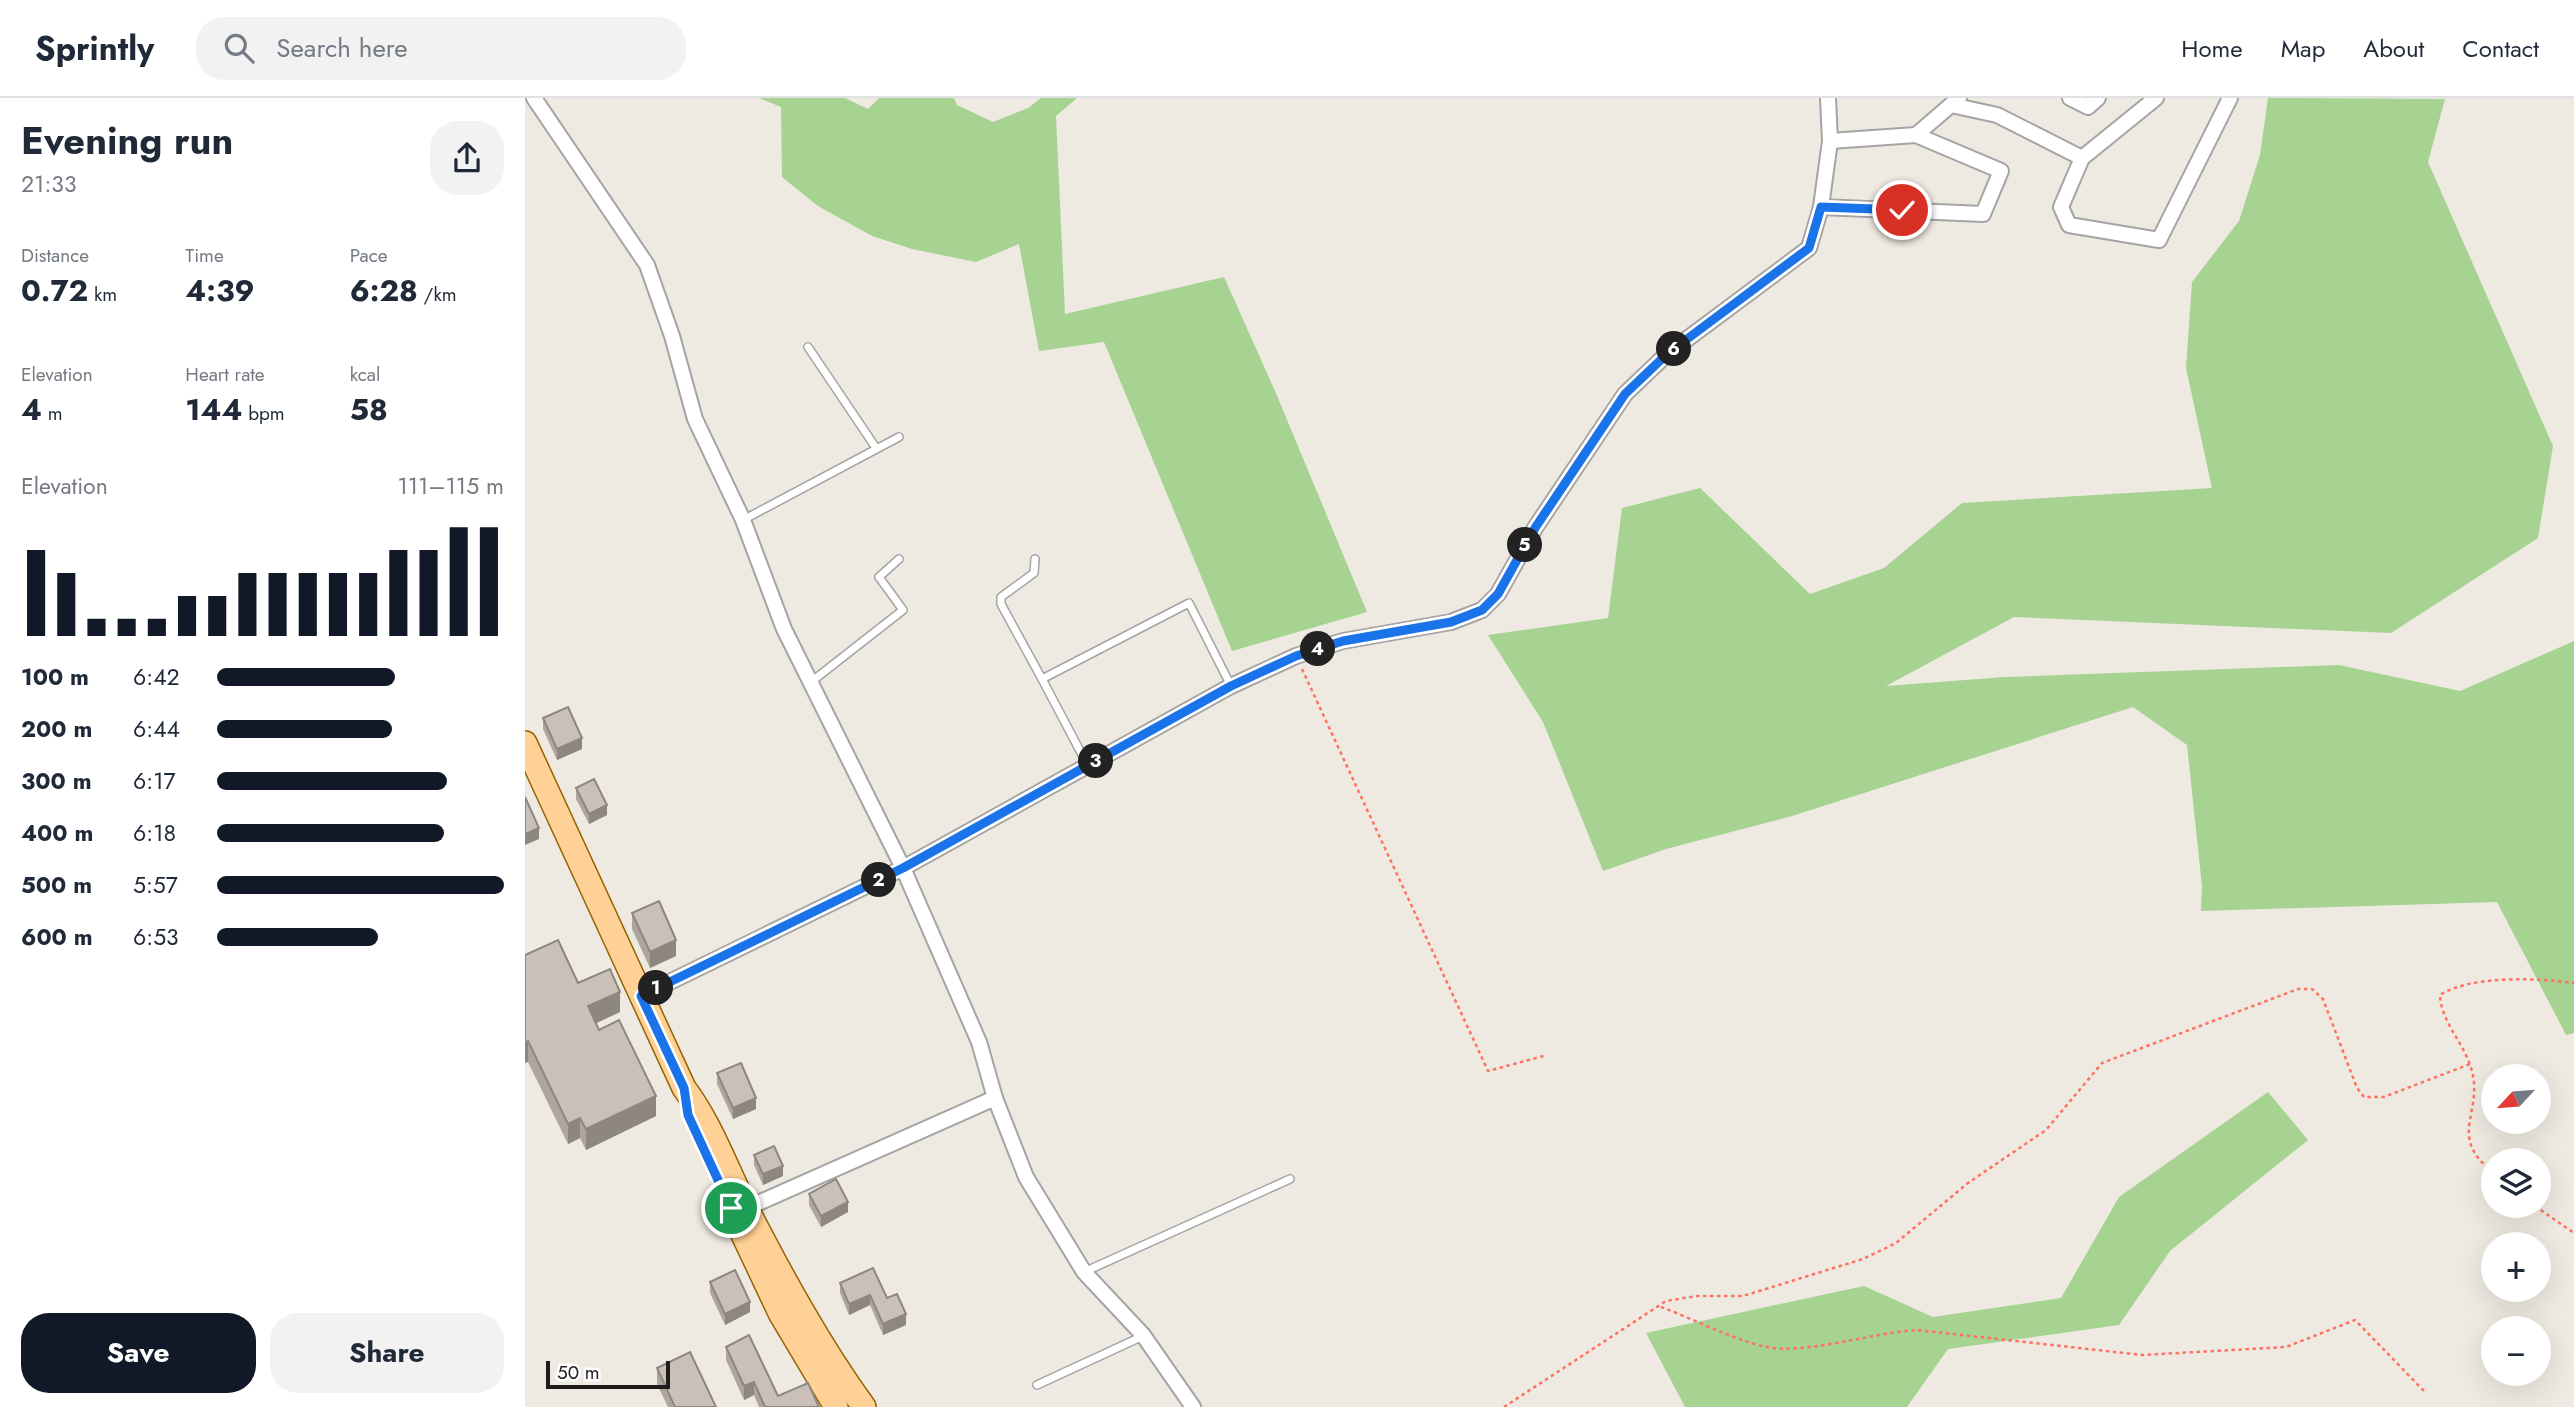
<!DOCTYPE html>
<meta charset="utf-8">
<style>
:root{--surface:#fff;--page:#f2f2f3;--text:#1f2937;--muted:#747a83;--line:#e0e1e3;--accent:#111827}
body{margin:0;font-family:Jost,sans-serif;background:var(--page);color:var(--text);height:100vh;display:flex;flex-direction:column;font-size:26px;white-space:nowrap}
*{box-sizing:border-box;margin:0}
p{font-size:23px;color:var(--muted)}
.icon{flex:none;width:38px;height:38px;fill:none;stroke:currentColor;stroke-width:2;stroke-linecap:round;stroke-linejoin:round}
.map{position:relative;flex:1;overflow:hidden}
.details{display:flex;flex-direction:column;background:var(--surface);width:525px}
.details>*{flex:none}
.needle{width:46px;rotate:244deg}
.controls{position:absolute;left:1956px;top:966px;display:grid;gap:14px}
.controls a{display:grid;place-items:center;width:70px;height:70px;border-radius:50%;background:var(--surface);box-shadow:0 7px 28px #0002;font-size:35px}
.scale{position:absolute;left:21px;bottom:18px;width:124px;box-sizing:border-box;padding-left:7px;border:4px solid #1d1d1d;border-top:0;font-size:19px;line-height:24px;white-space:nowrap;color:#1d1d1d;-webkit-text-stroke:5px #fff;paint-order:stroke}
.pin{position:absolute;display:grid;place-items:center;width:60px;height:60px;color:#fff;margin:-30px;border:4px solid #fff;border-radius:50%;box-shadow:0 2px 7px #0007}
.km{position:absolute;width:35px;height:35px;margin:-18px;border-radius:50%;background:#222;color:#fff;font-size:19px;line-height:35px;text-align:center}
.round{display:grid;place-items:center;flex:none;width:74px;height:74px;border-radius:28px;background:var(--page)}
.headline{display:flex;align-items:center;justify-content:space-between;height:119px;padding:0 21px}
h1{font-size:38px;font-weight:700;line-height:52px}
.figures{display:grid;grid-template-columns:repeat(3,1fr);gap:10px;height:119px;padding:7px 21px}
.figures div{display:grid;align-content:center}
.figures b{font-size:30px;font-weight:700}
.figures small{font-size:19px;font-weight:400}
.figures p{font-size:19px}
.chart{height:196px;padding:14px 21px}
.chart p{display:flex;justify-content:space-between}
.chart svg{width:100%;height:126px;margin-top:7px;stroke:var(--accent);stroke-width:6}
.action{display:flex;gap:14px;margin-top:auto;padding:14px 21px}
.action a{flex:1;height:80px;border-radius:28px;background:var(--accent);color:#fff;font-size:28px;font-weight:700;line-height:80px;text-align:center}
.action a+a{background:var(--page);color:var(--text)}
ul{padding:0 21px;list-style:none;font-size:23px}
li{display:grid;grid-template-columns:112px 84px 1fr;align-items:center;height:52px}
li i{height:18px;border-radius:9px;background:var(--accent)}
header{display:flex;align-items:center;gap:42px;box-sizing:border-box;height:98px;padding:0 35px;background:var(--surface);border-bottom:2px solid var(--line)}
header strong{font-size:33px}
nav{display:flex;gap:38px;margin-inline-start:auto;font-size:24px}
.search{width:490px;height:63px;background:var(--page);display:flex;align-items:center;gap:18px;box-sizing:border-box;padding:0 24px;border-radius:28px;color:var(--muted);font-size:26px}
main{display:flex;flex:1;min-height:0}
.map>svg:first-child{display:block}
</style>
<header>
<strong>Sprintly</strong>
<div class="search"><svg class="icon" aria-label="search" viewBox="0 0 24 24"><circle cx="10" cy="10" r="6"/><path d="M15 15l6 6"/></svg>Search here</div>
<nav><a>Home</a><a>Map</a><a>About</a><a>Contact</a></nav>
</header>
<main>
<section class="details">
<div class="headline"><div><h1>Evening run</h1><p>21:33</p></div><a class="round"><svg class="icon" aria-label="share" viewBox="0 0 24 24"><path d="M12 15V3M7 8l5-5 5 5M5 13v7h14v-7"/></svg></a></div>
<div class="figures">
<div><p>Distance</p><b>0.72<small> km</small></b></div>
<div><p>Time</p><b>4:39</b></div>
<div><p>Pace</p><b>6:28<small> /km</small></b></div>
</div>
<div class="figures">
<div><p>Elevation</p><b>4<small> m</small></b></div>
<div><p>Heart rate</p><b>144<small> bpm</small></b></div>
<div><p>kcal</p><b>58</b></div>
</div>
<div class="chart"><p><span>Elevation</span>111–115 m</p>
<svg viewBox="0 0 160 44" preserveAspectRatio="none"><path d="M5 44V14M15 44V22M25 44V38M35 44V38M45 44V38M55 44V30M65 44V30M75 44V22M85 44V22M95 44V22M105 44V22M115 44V22M125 44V14M135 44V14M145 44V6M155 44V6"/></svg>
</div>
<ul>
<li><b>100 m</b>6:42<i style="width:62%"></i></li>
<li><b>200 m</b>6:44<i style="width:61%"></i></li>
<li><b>300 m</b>6:17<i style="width:80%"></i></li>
<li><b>400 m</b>6:18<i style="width:79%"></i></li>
<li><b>500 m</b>5:57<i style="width:100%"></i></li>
<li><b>600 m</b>6:53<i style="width:56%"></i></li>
</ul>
<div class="action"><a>Save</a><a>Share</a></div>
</section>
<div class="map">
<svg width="2049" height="1309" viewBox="0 0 2049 1309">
<rect width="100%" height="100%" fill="#efeae1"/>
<g fill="#a6d292">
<path d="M234,0H320L343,11L354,0H429L432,7L468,24L503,10L516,0H552L531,18L540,216L699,179L750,293L842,514L707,553L579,244L514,253L494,146L451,164L387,151L347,138L293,108L257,79L256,9Z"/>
<path d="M1743,0L1920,1L1903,64L2028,348L2013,440L1866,535L1489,519L1361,588L1480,579L1814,567L1935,593L2049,543V935L2041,937L1972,804L1676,813L1677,788L1662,647L1608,609L1267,718L1141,751L1078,773L1018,624L963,537L1083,520L1097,410L1175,390L1285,496L1359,470L1437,405L1687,390L1661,270L1667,184L1714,123L1735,57Z"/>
<path d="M1743,994L1783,1042L1645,1153L1594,1227L1423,1251L1382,1309H1160L1121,1235L1339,1188L1408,1219L1536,1200L1594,1099Z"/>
</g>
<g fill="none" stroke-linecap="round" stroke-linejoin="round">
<defs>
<g id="service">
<path d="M283,249L351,350"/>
<path d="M218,422L374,339"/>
<path d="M510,461L509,475L476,499V506L517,581"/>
<path d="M286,584L378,512L354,479L374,461"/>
<path d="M563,668L517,581L664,505L706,588"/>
<path d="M559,1174L765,1081"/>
<path d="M512,1287L618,1238"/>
</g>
<g id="minor">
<path d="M9,0L122,167L147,238L170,321L218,422L259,531L378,770L454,944L470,1000L501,1079L559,1174L618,1237L668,1309"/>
<path d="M1545,0L1563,9L1573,0"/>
<path d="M1631,0L1557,60L1536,109L1544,127L1634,142L1705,0"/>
<path d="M1426,7L1472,17L1557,60"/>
<path d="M1305,43L1391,37L1434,0"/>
<path d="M1296,109L1458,116L1476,73L1391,37"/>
<path d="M116,898L378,770L706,588L771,558L818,543L926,524L957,512L973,496L1010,430L1100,296L1142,256L1284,150L1296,109L1305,43L1303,0"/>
<path d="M222,1110L470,1000"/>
</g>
<g id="primary">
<path d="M0,645L159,990C186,1026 201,1069 221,1109C256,1177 294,1247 339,1309"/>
<path d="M205,1109L255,1215L311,1309"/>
</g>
</defs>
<use href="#service" stroke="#a4a4a4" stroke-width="10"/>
<use href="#minor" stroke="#a4a4a4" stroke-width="18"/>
<use href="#primary" stroke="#956300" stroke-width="26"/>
<g stroke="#ff7162" stroke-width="2.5" stroke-dasharray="3.5 3.5" stroke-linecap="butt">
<path d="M777,571L963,973L1022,957"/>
<path d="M1969,1075C1919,1037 1962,1013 1945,967C1937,943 1916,923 1915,897C1946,877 2013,880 2049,885"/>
<path d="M2010,1108L2049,1135"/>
<path d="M1136,1209C1169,1221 1208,1242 1242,1249C1278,1257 1351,1234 1392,1232L1617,1257L1761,1249L1830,1222L1901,1295"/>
<path d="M979,1309L1141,1203L1172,1198H1218L1338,1161L1371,1145L1443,1085L1521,1032L1577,965L1773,891H1787L1798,901L1832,990L1839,999H1859L1945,966"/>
</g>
<use href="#service" stroke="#fff" stroke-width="7"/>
<use href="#minor" stroke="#fff" stroke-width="14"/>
<use href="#primary" stroke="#ffd196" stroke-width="23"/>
</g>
<g fill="#afa59d">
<path d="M18,620L57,651L32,662L18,631Z"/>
<path d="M51,690L82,717L64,726L51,701Z"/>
<path d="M107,815L151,858L125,870L107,831Z"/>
<path d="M0,857L53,885L95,914L71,925L74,932L131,1018L61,1052L55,1040L43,1046L3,964Z"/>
<path d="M192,975L231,1011L208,1021L192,986Z"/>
<path d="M229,1057L258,1078L238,1087L229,1067Z"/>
<path d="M284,1096L323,1114L296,1129L284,1107Z"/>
<path d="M185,1184L225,1214L200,1227L185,1195Z"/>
<path d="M315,1185L362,1200L381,1227L358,1237L345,1207L324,1217L315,1195Z"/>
<path d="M201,1249L253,1298L294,1309H234L229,1297L219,1302L201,1262Z"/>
<path d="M132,1270L191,1309H143L132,1286Z"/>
</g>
<g fill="#8e8680">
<path d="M57,640V651L32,662V651Z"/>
<path d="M82,707V717L64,726V716Z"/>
<path d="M14,730V741L0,747V736Z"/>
<path d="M151,842V858L125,870V854Z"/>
<path d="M95,894V914L63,929V908Z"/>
<path d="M3,943V964L0,965V945Z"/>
<path d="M131,998V1018L61,1052V1031Z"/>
<path d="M231,1000V1011L208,1021V1010Z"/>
<path d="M55,1020V1040L43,1046V1026Z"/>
<path d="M258,1068V1078L238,1087V1076Z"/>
<path d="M323,1104V1114L296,1129V1118Z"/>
<path d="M345,1197V1207L324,1217V1206Z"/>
<path d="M225,1204V1214L200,1227V1216Z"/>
<path d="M381,1216V1227L358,1237V1226Z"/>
<path d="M229,1284V1297L219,1302V1288Z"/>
</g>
<g fill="#cbc0b7" stroke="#8e8680" stroke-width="2">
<path d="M43,609L57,640L32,651L18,620Z"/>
<path d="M69,681L82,707L64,716L51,690Z"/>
<path d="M0,699L14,730L0,736Z"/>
<path d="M134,803L151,842L125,854L107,815Z"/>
<path d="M33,842L53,885L85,871L95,894L63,908L74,932L94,922L131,998L61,1031L55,1020L43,1026L3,943L0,945V857Z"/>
<path d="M216,965L231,1000L208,1010L192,975Z"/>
<path d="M249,1048L258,1068L238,1076L229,1057Z"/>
<path d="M311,1081L323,1104L296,1118L284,1096Z"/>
<path d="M348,1170L362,1200L372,1196L381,1216L358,1226L345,1197L324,1206L315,1185Z"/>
<path d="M210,1172L225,1204L200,1216L185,1184Z"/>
<path d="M224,1237L253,1298L283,1285L294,1309H240L229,1284L219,1288L201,1249Z"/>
<path d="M165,1254L191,1309H150L132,1270Z"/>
</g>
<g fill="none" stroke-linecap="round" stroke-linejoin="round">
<defs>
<path id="route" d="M206,1110L163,1017L159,990L116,898L378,770L706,588L771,558L818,543L926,524L957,512L973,496L1010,430L1100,296L1142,256L1284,150L1296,109L1377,112"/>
</defs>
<use href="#route" stroke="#fff" stroke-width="14"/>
<use href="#route" stroke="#1a73e8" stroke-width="9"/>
</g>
</svg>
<div class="controls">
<a><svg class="needle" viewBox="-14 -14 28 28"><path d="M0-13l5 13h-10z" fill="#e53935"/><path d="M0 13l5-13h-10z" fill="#747a83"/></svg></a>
<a><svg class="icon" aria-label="layers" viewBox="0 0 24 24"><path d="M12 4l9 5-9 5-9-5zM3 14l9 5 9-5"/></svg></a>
<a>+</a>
<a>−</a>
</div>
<div class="scale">50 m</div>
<div class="pin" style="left:206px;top:1110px;background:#1e9e55"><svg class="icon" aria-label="arrive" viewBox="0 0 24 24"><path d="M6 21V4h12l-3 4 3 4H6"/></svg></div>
<div class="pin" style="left:1377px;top:112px;background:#d93025"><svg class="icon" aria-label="check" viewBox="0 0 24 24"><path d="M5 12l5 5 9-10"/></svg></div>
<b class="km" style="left:131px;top:890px">1</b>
<b class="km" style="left:354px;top:782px">2</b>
<b class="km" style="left:571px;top:663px">3</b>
<b class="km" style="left:793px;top:551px">4</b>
<b class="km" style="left:1000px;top:447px">5</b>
<b class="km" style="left:1149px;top:251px">6</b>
</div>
</main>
